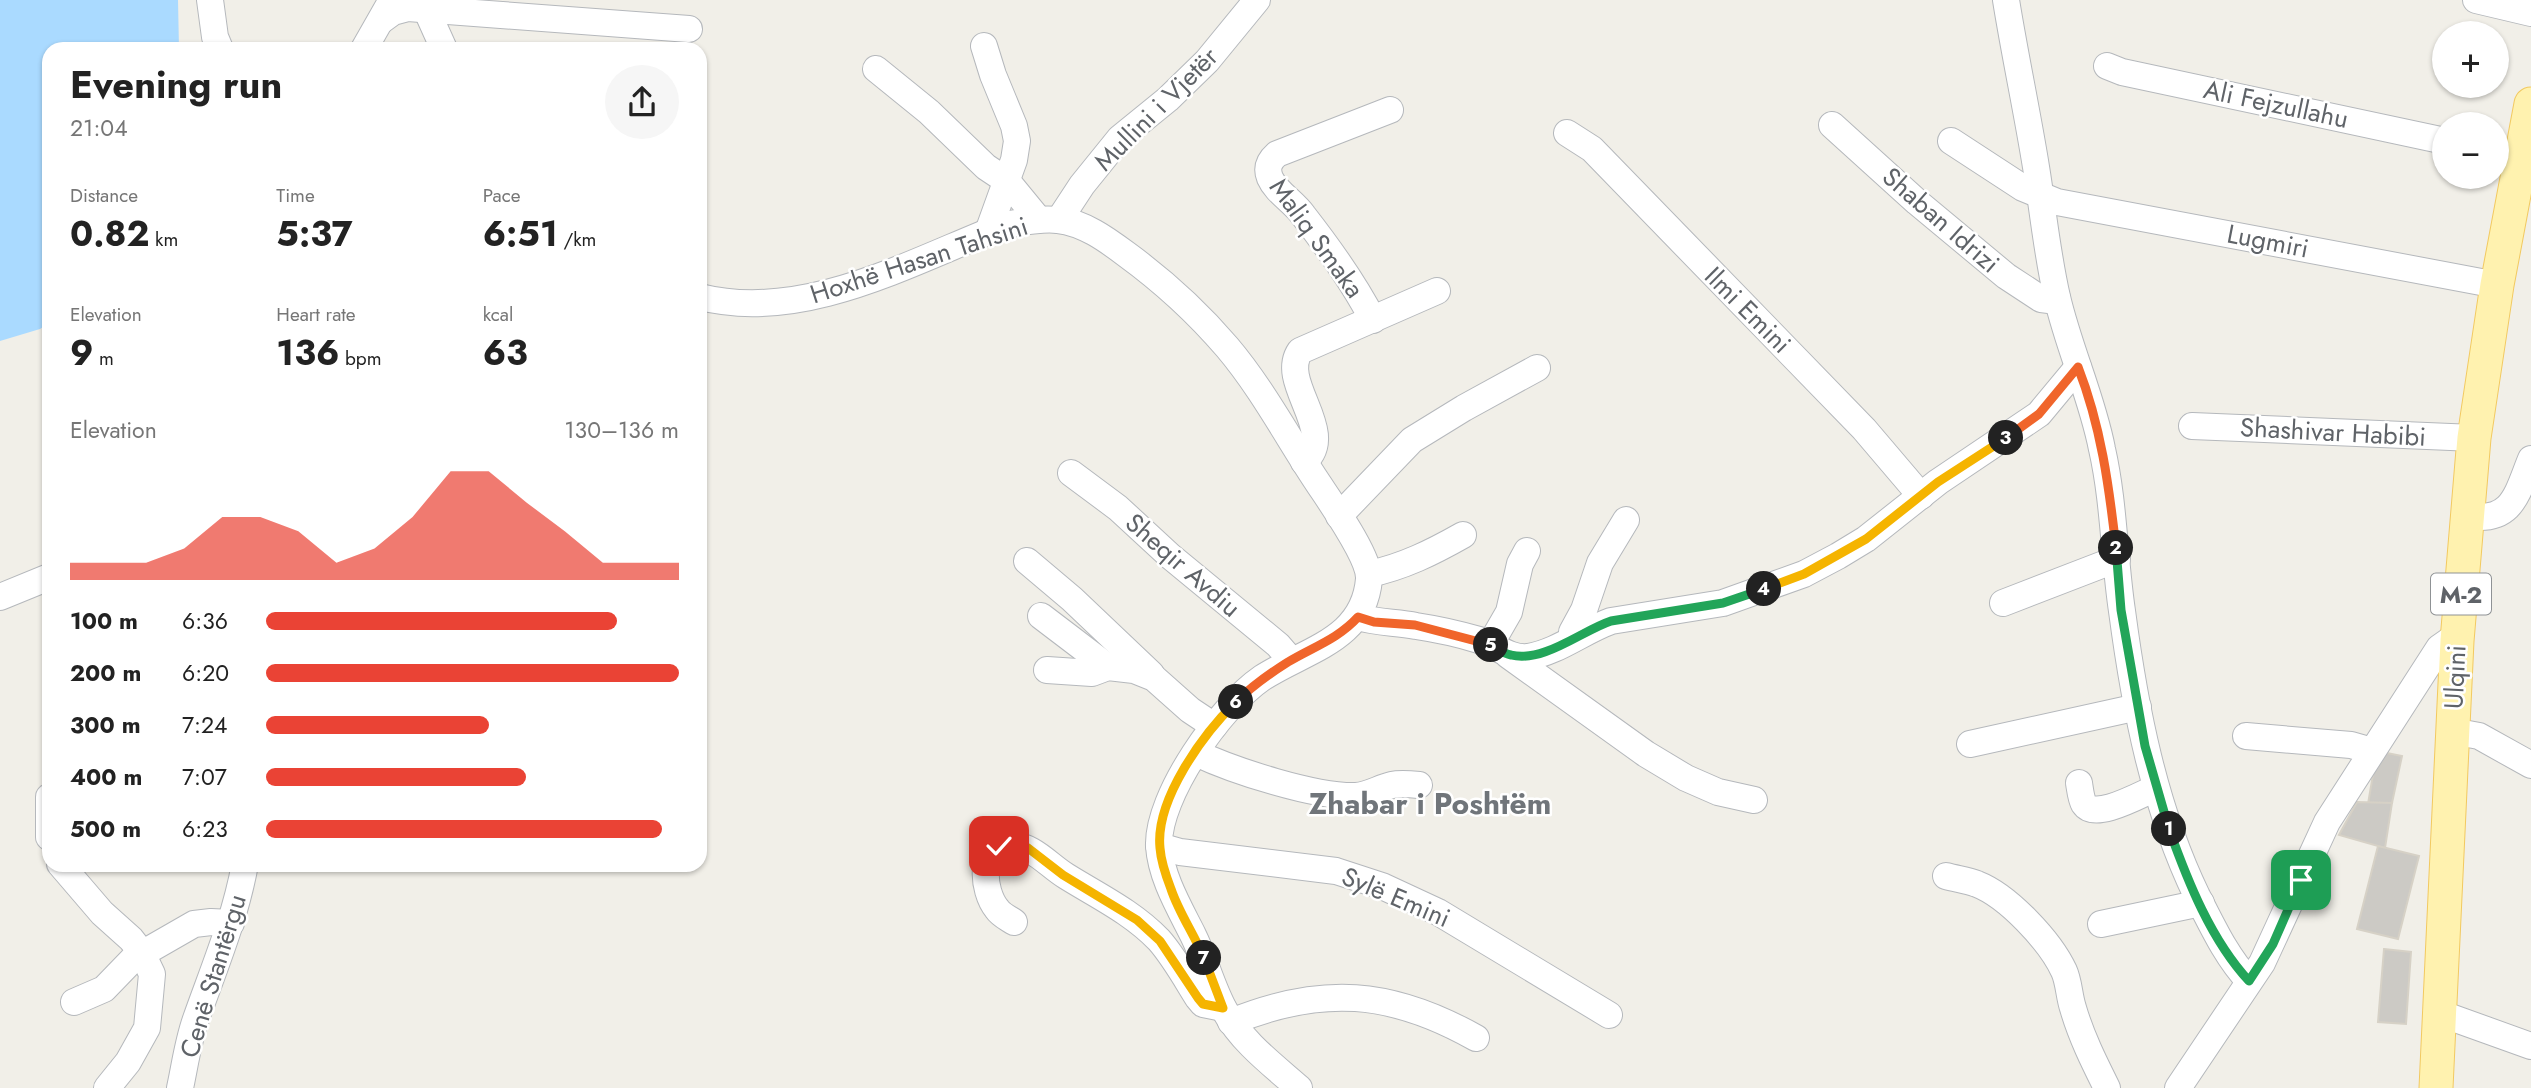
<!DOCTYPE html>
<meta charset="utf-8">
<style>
:root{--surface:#fff;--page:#f6f6f6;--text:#222;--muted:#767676;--accent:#ea4335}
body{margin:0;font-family:Jost,sans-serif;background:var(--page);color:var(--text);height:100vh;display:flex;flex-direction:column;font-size:26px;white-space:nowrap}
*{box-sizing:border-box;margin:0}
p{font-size:23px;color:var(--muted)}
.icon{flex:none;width:38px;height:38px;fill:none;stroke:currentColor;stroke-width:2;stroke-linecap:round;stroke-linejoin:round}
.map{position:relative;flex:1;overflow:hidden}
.drawer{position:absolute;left:42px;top:42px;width:665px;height:830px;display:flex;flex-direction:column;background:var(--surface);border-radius:21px;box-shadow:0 2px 5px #0004}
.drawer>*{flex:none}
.buttons{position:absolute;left:2432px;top:21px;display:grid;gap:14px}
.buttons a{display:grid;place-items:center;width:77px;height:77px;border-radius:50%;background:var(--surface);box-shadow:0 2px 5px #0004;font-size:35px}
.pin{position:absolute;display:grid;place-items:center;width:60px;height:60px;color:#fff;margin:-30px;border-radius:14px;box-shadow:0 4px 10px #0006}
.km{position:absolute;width:35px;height:35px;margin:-18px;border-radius:50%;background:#222;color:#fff;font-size:19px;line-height:35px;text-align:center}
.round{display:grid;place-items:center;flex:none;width:74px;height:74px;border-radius:37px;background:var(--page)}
.headline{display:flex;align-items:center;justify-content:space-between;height:119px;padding:0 28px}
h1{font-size:38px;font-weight:700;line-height:52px}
.figures{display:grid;grid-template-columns:repeat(3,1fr);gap:10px;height:119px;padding:7px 28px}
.figures div{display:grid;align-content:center}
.figures b{font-size:35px;font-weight:700}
.figures small{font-size:19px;font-weight:400}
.figures p{font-size:19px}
.chart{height:196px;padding:14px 28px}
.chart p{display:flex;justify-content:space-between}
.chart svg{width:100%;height:126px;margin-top:7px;fill:var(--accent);opacity:.7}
ul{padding:0 28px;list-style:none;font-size:23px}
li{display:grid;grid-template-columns:112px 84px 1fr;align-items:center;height:52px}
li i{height:18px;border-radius:9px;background:var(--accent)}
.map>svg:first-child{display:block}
</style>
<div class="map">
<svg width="2531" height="1088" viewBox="0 0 2531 1088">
<rect width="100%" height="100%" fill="#f1efe8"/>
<path fill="#aadaff" d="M0,0H178L179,49H49V323L40,329L0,341Z"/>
<g fill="#cccac5" stroke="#d6d1c6" stroke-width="2">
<path d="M2377,751L2402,756L2392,803L2368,804Z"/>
<path d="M2357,802L2392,803L2385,848L2339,835Z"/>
<path d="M2378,846L2419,856L2398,939L2357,929Z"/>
<path d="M2384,949L2411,952L2406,1024L2378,1022Z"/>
</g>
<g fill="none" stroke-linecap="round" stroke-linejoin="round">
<defs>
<g id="minor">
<path d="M210,0L215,37L220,49"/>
<path d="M422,0L444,49"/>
<path d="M2006,0C2015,56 2027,111 2036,167C2043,210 2047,254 2057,297C2069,349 2092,397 2102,449C2114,502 2114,557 2122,611C2135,709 2154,807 2197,896C2213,927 2226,956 2249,981"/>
<path d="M2476,0L2531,13"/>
<path d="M382,20L393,12L408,8L689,29"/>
<path d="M984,46L993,75L1014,126L1017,141L1014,160L988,232"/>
<path d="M364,49L389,5"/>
<path d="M2107,66L2122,72L2445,141"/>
<path d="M876,69L929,112L986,167L1007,181L1039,220"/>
<path d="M1832,125L1917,202L2006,276L2041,299L2049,300L2057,298"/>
<path d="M1567,133L1592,149L1864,429L1921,496"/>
<path d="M1951,141L2023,188L2057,202L2497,285"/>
<path d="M2497,154L2520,158"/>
<path d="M1059,220L1082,185L1120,138L1168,99L1207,61L1257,0"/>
<path d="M700,297C804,323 910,262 1005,225C1022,222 1040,218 1058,220C1084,223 1106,239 1126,254C1163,281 1197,312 1227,347C1261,387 1287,436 1316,480C1329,500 1370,557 1369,579C1364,640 1307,649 1262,678C1221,706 1157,796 1159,846C1161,877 1179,907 1193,935C1205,959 1212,988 1225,1011C1242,1042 1273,1065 1299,1088"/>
<path d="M1373,320C1354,283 1328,247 1303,215C1294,202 1276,192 1270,178C1266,168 1269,161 1277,154L1390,110"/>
<path d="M2192,426L2474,438"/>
<path d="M1304,462C1339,432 1278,383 1300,351L1437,291"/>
<path d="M1071,473L1118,508L1170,556L1278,645L1291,660"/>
<path d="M1339,516L1412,440L1464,408L1537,368"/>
<path d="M2468,516C2513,523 2517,493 2531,459"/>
<path d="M1027,561L1072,599L1151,674"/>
<path d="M1369,574C1403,567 1433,552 1463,535"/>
<path d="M0,597L49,577"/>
<path d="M2003,603L2117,559"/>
<path d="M1041,616L1108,667"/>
<path d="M1358,617C1377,623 1396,622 1416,626C1436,629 1459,634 1479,640C1496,645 1509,659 1528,657C1558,652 1583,631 1611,621L1723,603L1804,574L1838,556L1866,539L1938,482L2039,414L2078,367"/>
<path d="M1572,638V632L1584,610L1600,563L1626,520"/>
<path d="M1490,645L1509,612L1520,564L1527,551"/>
<path d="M1508,655L1646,754L1686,778L1718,792L1754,800"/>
<path d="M1047,670L1092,673L1108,667L1134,670L1154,678L1190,710L1214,726"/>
<path d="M2452,731L2479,736L2531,765"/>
<path d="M2246,736L2351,745L2372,751"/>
<path d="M1970,744L2138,707"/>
<path d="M1196,753C1234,771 1315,797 1356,796C1369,795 1379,788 1392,785C1400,783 1410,784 1419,785"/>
<path d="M2079,783C2080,789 2081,799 2084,804C2095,821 2141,794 2156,788"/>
<path d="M49,797V837"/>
<path d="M1159,846L1180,852L1336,871L1382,886L1438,912L1609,1015"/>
<path d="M60,864L102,913L131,939L142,953L152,974L147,1028L128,1062L107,1088"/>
<path d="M1946,876C1956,879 1968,880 1977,884C2008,896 2050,941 2064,971C2069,982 2069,996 2073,1008C2081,1036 2094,1062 2107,1088"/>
<path d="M1014,922C1008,918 1001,915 997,909C982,891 978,844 1010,845C1033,845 1048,865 1066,876C1098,896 1132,912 1159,940C1174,957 1186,979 1198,998L1203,1004L1223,1008"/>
<path d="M2101,924L2201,903"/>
<path d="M74,1002L104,989L133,959L194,924L211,922L231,923"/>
<path d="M2439,1013L2531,1046"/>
<path d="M1231,1022C1322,985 1391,990 1476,1038"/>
<path d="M180,1088C185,1065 188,1041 196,1019C214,968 235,919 245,864"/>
<path d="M2178,1088L2262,963L2327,822L2439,648L2449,641H2457"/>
</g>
<path id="major" d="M2436,1088L2457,641L2474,438L2497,285L2531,104"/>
</defs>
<use href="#minor" stroke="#b5b8bc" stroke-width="28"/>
<use href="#major" stroke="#f2c960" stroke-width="35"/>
<use href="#minor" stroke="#fff" stroke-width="26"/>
<use href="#major" stroke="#fff2af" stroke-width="33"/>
</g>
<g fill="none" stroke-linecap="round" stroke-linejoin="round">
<defs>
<path id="split-1" d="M2169,829C2188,882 2211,940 2249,981L2273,944L2301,880"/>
<path id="split-2" d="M2116,548L2121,610L2145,746L2169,829"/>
<path id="split-3" d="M2006,438L2039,414L2078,367C2101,426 2109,486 2116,548"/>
<path id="split-4" d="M1764,589L1804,574L1866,539L1938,482L2006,438"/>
<path id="split-5" d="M1491,645C1498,649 1504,654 1511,655C1544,663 1581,631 1611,621L1723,603L1764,589"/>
<path id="split-6" d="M1236,702C1252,686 1269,674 1288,662C1313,647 1338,639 1358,617L1374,622L1415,625L1491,645"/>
<path id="split-7" d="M1204,958C1194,934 1179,913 1171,889C1166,876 1161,862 1160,848C1155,800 1203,734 1236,702"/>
<path id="split-8" d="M999,846L1008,845L1028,848L1063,875L1137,920L1160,941L1198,998L1203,1004L1223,1008L1204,958"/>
</defs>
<use href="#split-1" stroke="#fff" stroke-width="14"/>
<use href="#split-2" stroke="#fff" stroke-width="14"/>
<use href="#split-3" stroke="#fff" stroke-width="14"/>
<use href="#split-4" stroke="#fff" stroke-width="14"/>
<use href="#split-5" stroke="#fff" stroke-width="14"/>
<use href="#split-6" stroke="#fff" stroke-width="14"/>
<use href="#split-7" stroke="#fff" stroke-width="14"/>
<use href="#split-8" stroke="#fff" stroke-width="14"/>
<use href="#split-1" stroke="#22a559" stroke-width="9"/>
<use href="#split-2" stroke="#22a559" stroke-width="9"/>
<use href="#split-3" stroke="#f0652b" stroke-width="9"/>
<use href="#split-4" stroke="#f5b400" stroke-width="9"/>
<use href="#split-5" stroke="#22a559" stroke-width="9"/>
<use href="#split-6" stroke="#f0652b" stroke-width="9"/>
<use href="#split-7" stroke="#f5b400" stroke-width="9"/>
<use href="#split-8" stroke="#f5b400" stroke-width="9"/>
</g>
<g text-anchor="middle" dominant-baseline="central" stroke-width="5" stroke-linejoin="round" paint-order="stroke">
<rect fill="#fff" stroke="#8f9295" stroke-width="2" x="2431" y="573.5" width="60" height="41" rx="5"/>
<g font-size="24" font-weight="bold" fill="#5f6368">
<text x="2461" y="594">M-2</text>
</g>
<g font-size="26" fill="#5f6368" stroke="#fff">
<text transform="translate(2276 104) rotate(12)">Ali Fejzullahu</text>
<text transform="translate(1156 109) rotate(-45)">Mullini i Vjetër</text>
<text transform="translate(1941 220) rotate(41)">Shaban Idrizi</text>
<text transform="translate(1317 238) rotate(54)">Maliq Smaka</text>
<text transform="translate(2268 241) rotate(11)">Lugmiri</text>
<text transform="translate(919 260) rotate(-18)">Hoxhë Hasan Tahsini</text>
<text transform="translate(1748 310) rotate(45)">Ilmi Emini</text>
<text transform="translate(2333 432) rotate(3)">Shashivar Habibi</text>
<text transform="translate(1183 565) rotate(41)">Sheqir Avdiu</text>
<text transform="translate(2455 677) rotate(-87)">Ulqini</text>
<text transform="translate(1396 897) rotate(23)">Sylë Emini</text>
<text transform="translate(213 976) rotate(-73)">Cenë Stantërgu</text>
</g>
<g font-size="30" font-weight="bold" fill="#70757a" stroke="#fff">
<text x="1430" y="803">Zhabar i Poshtëm</text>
</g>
</g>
</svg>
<div class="buttons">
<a>+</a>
<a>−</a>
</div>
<div class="pin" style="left:2301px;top:880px;background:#1e9e55"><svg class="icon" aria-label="arrive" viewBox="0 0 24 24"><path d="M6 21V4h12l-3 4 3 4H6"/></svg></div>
<div class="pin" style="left:999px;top:846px;background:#d93025"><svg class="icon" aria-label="check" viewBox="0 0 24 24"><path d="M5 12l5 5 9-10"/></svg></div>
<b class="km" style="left:2169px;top:829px">1</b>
<b class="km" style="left:2116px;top:548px">2</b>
<b class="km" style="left:2006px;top:438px">3</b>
<b class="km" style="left:1764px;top:589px">4</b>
<b class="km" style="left:1491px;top:645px">5</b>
<b class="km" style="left:1236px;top:702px">6</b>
<b class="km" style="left:1204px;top:958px">7</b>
<section class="drawer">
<div class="headline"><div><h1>Evening run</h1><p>21:04</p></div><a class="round"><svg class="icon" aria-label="share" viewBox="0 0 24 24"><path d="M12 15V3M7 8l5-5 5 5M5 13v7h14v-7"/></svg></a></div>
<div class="figures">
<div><p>Distance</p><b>0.82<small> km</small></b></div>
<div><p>Time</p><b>5:37</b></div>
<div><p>Pace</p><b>6:51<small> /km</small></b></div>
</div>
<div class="figures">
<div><p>Elevation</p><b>9<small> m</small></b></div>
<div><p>Heart rate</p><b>136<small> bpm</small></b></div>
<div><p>kcal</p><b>63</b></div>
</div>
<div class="chart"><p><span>Elevation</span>130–136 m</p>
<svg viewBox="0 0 160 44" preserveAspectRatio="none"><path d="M0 44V38L10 38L20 38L30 33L40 22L50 22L60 27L70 38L80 33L90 22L100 6L110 6L120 17L130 27L140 38L150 38L160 38V44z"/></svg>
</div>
<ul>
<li><b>100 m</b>6:36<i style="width:85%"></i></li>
<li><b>200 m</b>6:20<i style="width:100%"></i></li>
<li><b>300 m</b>7:24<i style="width:54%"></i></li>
<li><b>400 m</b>7:07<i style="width:63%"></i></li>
<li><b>500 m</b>6:23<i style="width:96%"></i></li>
</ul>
</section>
</div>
